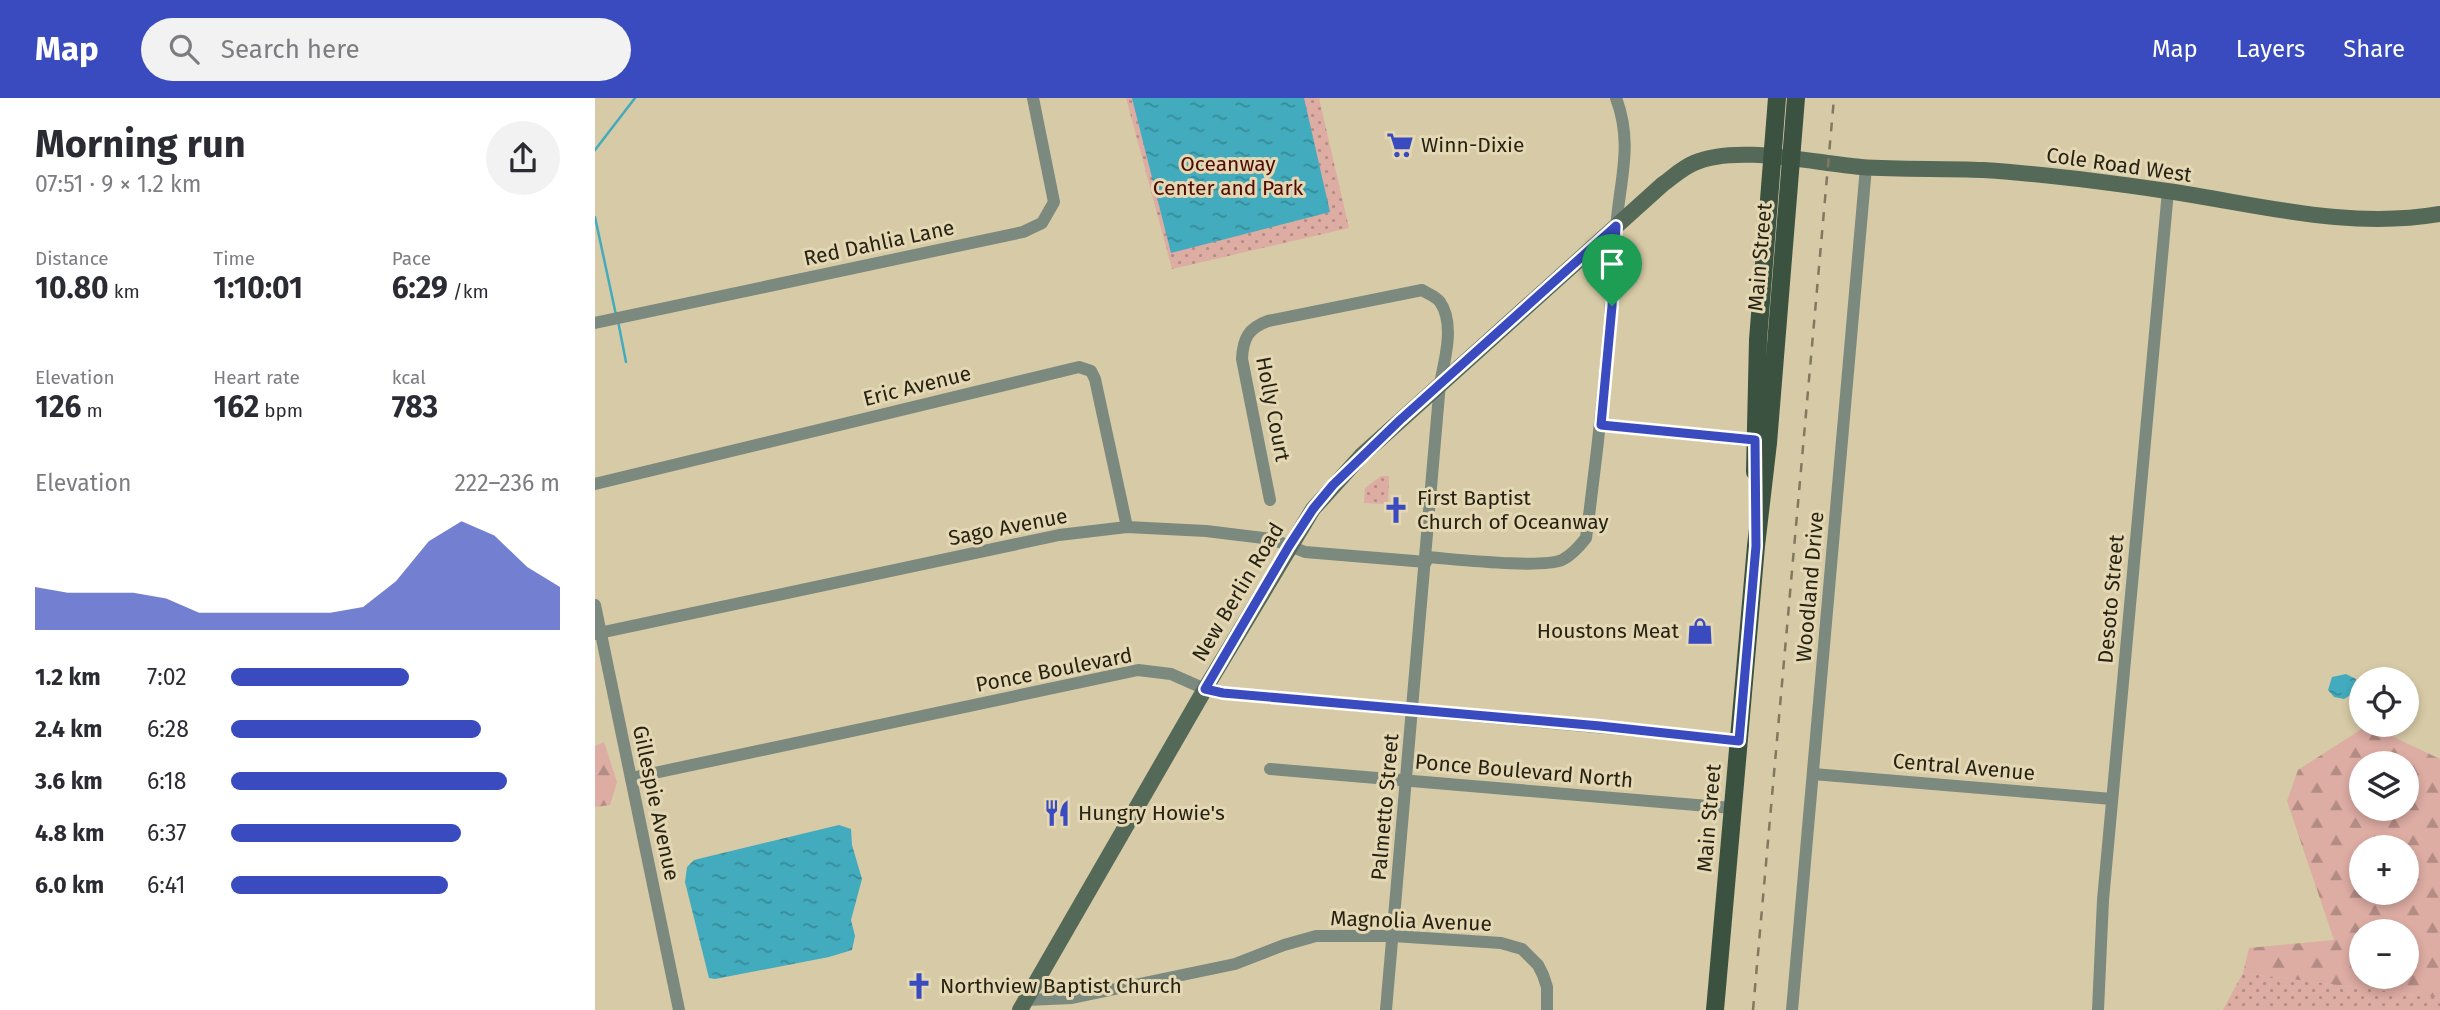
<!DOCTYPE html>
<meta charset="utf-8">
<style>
:root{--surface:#fff;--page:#f2f2f3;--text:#2b2b33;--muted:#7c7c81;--accent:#394bbe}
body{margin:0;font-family:"Fira Sans",sans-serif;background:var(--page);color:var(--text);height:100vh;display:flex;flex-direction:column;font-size:26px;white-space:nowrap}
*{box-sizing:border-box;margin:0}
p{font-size:23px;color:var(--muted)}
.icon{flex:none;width:38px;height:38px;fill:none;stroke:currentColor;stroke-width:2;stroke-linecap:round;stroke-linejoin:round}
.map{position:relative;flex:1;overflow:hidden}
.side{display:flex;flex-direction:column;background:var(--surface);width:595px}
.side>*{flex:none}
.controls{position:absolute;left:1754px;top:569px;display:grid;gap:14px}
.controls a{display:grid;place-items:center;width:70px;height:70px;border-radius:50%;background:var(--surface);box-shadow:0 4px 10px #0003;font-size:35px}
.pin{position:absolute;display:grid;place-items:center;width:60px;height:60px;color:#fff;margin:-72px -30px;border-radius:50% 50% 50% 0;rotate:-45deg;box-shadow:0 0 7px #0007}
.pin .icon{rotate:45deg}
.round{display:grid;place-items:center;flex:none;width:74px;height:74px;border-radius:37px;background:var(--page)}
.head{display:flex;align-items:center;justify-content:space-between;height:119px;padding:0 35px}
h1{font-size:38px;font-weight:700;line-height:52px}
.stats{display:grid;grid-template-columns:repeat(3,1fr);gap:10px;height:119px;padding:7px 35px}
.stats div{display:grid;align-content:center}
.stats b{font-size:30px;font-weight:700}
.stats small{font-size:19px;font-weight:400}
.stats p{font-size:19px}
.chart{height:196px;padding:14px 35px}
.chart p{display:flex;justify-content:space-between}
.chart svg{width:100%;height:126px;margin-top:7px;fill:var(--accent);opacity:.7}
ul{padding:0 35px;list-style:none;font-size:23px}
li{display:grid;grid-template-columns:112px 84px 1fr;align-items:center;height:52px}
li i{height:18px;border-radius:9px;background:var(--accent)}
header{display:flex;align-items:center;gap:42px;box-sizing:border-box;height:98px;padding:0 35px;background:var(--accent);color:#fff}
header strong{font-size:33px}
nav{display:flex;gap:38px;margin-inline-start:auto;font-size:24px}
.search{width:490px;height:63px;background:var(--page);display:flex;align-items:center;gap:18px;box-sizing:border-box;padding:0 24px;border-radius:38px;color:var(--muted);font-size:26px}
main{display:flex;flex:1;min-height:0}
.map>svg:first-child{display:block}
</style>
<header>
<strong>Map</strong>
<div class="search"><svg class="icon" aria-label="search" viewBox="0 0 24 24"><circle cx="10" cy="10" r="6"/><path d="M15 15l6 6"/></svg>Search here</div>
<nav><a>Map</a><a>Layers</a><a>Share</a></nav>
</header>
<main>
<section class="side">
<div class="head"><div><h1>Morning run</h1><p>07:51 · 9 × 1.2 km</p></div><a class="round"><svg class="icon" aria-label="share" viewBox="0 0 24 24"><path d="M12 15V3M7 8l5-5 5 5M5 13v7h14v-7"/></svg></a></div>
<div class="stats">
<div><p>Distance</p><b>10.80<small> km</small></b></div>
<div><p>Time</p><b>1:10:01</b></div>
<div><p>Pace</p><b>6:29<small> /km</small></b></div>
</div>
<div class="stats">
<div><p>Elevation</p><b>126<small> m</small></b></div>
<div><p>Heart rate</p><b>162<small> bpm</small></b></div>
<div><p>kcal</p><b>783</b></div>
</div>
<div class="chart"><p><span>Elevation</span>222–236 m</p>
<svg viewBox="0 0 160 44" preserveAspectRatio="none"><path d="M0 44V29L10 31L20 31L30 31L40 33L50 38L60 38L70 38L80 38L90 38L100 36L110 27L120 13L130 6L140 11L150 22L160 29V44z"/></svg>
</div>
<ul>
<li><b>1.2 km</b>7:02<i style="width:54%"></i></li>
<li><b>2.4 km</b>6:28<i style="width:76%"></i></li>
<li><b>3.6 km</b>6:18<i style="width:84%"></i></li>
<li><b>4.8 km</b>6:37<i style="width:70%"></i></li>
<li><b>6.0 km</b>6:41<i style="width:66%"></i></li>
</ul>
</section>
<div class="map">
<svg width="1845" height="912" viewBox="0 0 1845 912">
<defs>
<pattern id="forest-firs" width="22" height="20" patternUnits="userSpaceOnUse" patternTransform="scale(1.75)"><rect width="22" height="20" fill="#ddaca3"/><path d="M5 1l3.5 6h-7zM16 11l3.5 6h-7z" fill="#b38c84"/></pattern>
<pattern id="park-dots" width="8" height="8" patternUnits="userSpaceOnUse" patternTransform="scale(1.75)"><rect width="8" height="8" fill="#ddaca3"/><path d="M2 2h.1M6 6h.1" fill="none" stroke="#b38c84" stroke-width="1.8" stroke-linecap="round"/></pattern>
<pattern id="water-ripples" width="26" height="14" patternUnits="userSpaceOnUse" patternTransform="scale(1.75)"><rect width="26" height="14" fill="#42abbd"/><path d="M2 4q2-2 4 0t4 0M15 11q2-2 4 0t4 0" fill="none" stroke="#378b98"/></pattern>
</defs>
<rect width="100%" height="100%" fill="#d7caa6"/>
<g fill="url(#forest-firs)" fill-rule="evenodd">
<path d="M1773,627L1845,661V900L1648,875L1654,850L1739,842L1692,703L1703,672ZM1766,665H1811V710H1766ZM1766,749H1811V794H1766ZM1766,833H1811V878H1766Z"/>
<path d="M9,644L22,684L15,707L0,709V648Z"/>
</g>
<g fill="url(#park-dots)">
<path d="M531,0H724L754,130L577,171Z"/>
<path d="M786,378H794L793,406L769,405L770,390Z"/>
<path d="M1648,875L1845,900V912H1628Z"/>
</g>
<g fill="url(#water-ripples)">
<path d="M537,0H709L735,114L576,155Z"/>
<path d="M1751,576L1761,581L1759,595L1749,601L1739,599L1733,592L1737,579Z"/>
<path d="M244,727L256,731L257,747L267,781L256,822L260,838L257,852L234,859L120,881L114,880L90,784L92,769L99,762Z"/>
</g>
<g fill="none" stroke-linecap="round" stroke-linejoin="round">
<g stroke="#42abbd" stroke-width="2.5">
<path d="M0,52L40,0"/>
<path d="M0,119L21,217"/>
<path d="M23,223L31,264"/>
</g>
<g stroke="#7b897e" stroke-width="12">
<path d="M0,225L428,134L447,125L459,104L438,0"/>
<path d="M1006,327L1160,343"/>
<path d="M0,386L484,269L496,273L500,281L532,429"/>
<path d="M675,402L647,261C648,241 653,230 673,223L827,192C833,196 841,198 845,204C860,225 850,262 845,285L791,912"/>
<path d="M831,459C859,461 945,471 967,462C977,457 984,449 991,440C1005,337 1015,235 1021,132C1024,84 1039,47 1021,0"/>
<path d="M0,507L84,912"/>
<path d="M0,536L464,437L532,429L611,433L677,441L710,454L831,464"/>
<path d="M675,671L1137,710"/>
<path d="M1218,676L1517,701"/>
<path d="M36,680L543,572L576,576L610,591L628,595C800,612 972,625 1144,643"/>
<path d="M431,902L477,900L640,866L689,847L721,838H798L906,845L927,851L943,867L948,877L952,889V912"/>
<path d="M1197,912L1271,69"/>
<path d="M1503,912L1508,802L1573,93"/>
</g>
<path stroke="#556959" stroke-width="16" d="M425,912L610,591L718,411L766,358L1068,86C1078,79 1087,70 1099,65C1142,46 1218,65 1266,69C1307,72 1347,70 1388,72C1449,76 1511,84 1572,93C1663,106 1752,132 1845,116"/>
<g stroke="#3a523f" stroke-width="18">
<path d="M1160,374L1163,242L1182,0"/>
<path d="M1120,912L1161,448L1173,345L1201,0"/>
</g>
<path stroke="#81795f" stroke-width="2.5" stroke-dasharray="9 9" stroke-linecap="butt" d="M1158,912L1239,0"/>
</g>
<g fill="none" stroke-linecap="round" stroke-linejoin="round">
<defs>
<path id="route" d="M1021,128L1017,208L1006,327L1160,342L1161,448L1144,643L1005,628L628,595L610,591L694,448L718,411L738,387L805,322Z"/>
</defs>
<use href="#route" stroke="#fff" stroke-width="14"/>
<use href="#route" stroke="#394bbe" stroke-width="9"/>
</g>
<defs>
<symbol id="supermarket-bare" viewBox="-9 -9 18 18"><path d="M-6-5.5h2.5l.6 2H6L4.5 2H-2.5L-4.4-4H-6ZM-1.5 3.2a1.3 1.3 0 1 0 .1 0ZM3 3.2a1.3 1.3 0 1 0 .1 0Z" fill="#394bbe" stroke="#e4d7b3" stroke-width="2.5" paint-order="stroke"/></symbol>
<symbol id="church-bare" viewBox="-9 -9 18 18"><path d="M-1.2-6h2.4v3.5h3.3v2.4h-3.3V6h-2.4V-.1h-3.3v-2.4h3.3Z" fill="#394bbe" stroke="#e4d7b3" stroke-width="2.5" paint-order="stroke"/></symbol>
<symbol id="shop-bare" viewBox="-9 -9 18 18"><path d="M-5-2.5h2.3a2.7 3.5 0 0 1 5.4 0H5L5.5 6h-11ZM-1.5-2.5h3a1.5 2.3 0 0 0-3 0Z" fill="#394bbe" stroke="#e4d7b3" stroke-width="2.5" paint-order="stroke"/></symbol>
<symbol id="restaurant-bare" viewBox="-9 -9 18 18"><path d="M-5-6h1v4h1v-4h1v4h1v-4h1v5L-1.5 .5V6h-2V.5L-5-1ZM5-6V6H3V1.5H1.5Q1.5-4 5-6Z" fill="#394bbe" stroke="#e4d7b3" stroke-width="2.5" paint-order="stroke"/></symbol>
</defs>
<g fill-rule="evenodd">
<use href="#supermarket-bare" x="786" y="28" width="38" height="38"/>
<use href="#church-bare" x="782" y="393" width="38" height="38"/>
<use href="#shop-bare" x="1086" y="514" width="38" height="38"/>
<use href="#restaurant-bare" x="443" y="696" width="38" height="38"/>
<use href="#church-bare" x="305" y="869" width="38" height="38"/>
</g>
<g text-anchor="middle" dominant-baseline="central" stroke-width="6" stroke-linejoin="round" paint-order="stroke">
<g font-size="21" fill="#262214" stroke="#e4d7b3" text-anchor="start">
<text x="826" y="47">Winn-Dixie</text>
<text x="822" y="400">First Baptist<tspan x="822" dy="24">Church of Oceanway</tspan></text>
<text x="1084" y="533" text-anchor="end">Houstons Meat</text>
<text x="483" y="715">Hungry Howie's</text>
<text x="345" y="888">Northview Baptist Church</text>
</g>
<g font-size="21" fill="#510b04" stroke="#e4d7b3">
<text x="633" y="66">Oceanway<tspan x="633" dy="24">Center and Park</tspan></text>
</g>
<g font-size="21" fill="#262214" stroke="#e4d7b3">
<text transform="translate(1524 67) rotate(8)">Cole Road West</text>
<text transform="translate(284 145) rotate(-12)">Red Dahlia Lane</text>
<text transform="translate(1165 159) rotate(-85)">Main Street</text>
<text transform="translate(322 288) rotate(-14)">Eric Avenue</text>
<text transform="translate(678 311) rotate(79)">Holly Court</text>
<text transform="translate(413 429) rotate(-11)">Sago Avenue</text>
<text transform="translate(1215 489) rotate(-85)">Woodland Drive</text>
<text transform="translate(643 494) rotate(-59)">New Berlin Road</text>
<text transform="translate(1516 501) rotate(-85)">Desoto Street</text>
<text transform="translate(459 572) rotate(-11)">Ponce Boulevard</text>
<text transform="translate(1369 669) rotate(5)">Central Avenue</text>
<text transform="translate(929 673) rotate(5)">Ponce Boulevard North</text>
<text transform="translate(61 705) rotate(78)">Gillespie Avenue</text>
<text transform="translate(790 709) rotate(-85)">Palmetto Street</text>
<text transform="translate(1114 720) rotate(-85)">Main Street</text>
<text transform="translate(816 823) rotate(2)">Magnolia Avenue</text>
</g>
</g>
</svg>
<div class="controls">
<a><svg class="icon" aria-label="locate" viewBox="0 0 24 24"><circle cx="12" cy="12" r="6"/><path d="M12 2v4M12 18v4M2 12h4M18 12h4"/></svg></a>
<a><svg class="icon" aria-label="layers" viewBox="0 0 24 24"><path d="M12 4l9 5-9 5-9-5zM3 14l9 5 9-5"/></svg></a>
<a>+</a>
<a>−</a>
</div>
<div class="pin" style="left:1017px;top:208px;background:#1e9e55"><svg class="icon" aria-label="arrive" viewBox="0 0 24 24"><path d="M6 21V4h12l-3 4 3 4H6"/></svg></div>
</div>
</main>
